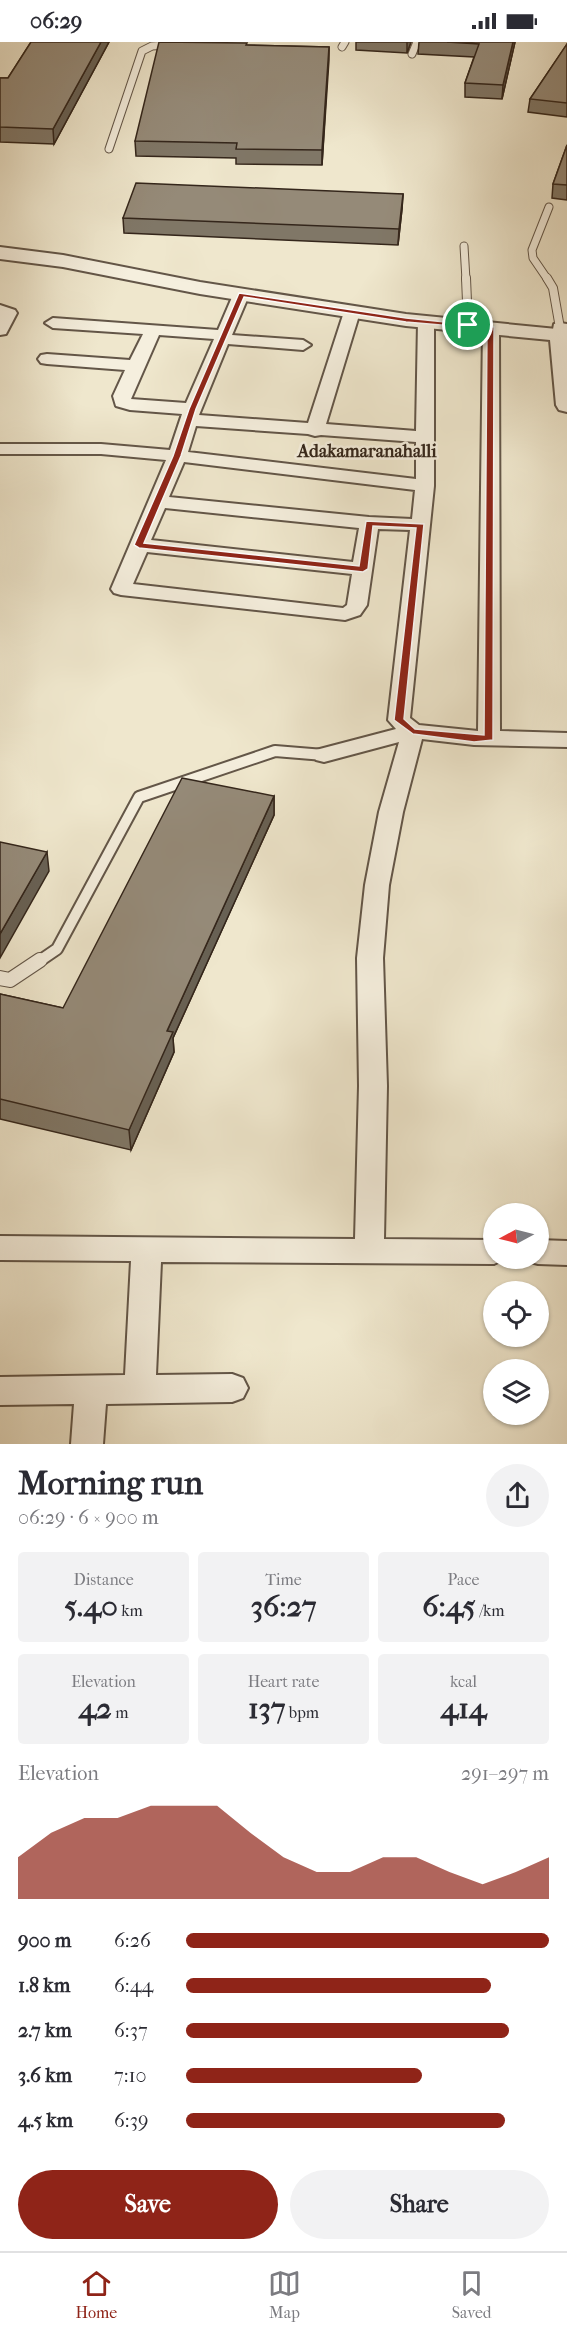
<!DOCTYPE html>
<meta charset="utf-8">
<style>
:root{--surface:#fff;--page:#f2f2f3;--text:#2b2b33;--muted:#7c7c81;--line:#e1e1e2;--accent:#8f2418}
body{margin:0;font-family:"IM FELL French Canon",serif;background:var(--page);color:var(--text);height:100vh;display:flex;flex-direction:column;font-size:22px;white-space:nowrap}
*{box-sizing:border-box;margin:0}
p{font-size:20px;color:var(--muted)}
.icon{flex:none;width:33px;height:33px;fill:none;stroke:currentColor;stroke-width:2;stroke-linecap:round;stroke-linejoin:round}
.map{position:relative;height:1402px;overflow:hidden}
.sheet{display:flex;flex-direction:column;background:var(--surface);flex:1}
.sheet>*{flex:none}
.needle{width:39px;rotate:263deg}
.controls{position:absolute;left:483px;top:1161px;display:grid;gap:12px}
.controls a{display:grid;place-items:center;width:66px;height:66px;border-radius:50%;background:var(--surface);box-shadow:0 2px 4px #0004;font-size:30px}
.pin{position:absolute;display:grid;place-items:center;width:51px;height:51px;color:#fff;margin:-26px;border:3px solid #fff;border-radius:50%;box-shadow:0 2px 6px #0007}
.round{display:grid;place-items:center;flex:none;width:63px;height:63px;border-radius:32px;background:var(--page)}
.head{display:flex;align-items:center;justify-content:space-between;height:102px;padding:0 18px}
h1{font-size:33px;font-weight:800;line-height:45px}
.stats{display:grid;grid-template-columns:repeat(3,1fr);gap:9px;height:102px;padding:6px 18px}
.stats div{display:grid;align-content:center;border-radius:6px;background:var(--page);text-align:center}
.stats b{font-size:30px;font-weight:800}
.stats small{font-size:16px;font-weight:400}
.stats p{font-size:16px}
.chart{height:168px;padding:12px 18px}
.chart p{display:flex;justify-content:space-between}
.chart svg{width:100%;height:108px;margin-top:6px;fill:var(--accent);opacity:.7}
.action{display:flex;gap:12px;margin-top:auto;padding:12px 18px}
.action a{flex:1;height:69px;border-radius:36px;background:var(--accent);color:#fff;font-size:24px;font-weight:800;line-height:69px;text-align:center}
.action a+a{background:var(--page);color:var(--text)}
ul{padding:0 18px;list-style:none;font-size:20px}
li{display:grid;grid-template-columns:96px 72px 1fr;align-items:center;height:45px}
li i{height:15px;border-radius:8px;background:var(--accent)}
.status{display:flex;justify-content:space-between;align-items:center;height:42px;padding:0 30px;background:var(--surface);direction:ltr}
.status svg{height:16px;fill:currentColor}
.dock{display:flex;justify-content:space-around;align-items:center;height:84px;border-top:2px solid var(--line);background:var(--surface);font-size:16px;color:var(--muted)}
.dock a{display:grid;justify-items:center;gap:3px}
.dock .on{color:var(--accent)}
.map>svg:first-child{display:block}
</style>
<div class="status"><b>06:29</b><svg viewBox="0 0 49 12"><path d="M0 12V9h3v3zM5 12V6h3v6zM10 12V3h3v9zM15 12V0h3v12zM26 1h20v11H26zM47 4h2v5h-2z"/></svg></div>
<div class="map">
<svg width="567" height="1402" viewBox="0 0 567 1402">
<rect width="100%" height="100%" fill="#efe7cd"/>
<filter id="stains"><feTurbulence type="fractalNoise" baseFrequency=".00333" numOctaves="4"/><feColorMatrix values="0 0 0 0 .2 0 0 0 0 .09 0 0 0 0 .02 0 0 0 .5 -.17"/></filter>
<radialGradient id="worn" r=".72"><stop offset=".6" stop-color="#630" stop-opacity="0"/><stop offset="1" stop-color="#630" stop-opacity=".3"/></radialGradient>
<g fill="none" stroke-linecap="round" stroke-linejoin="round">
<defs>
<g id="service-far3">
<path d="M342,5L345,0"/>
<path d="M412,12L417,0"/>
<path d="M109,107L142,9L152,4L170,3L172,0"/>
<path d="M464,204L466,238"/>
<path d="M548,238L533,216L532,208L549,165"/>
</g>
<g id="service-far2">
<path d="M466,236L468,283"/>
<path d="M547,236L553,246L560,286"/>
</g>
<path id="service-far1" d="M38,920L57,907L139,755L275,709L324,713"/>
<path id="service" d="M0,936L10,938L40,918"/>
<g id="minor">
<path d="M241,248L249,253L232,293L303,298L311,303L303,308L228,302L199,373L308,381L344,270L352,265L360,270L326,382L416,389L418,280L426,275L434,280V444L410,676L419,683L478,689L483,285L491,280L499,285L500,689L567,691V705L474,703L422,697L403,770L389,843L383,916L387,1044L384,1197L494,1198V1216H506L494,1222L161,1220L156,1333L232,1332L243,1336L248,1346L243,1356L232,1360L106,1362L103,1402H71L74,1362L0,1363V1335L125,1333L131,1219L0,1218V1194L355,1197L359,1044L357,916L365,843L379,770L399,700L324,720L316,718L313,713L316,708L396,687L388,678L410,488L378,487L367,563L360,573L345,578L121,553L114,551L111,547L166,418L101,412H0V402H101L170,408L182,372L130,368L116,364L113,354L125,328L47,322L41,321L38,317L41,313L47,312L130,318L143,292L53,286L45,281L53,276L218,288L233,253ZM159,293L214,297L186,361L131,357ZM196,384L308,392L315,394L321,393L416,400V437L188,410ZM184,420L415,448L412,477L369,475L169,455ZM165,466L359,486L353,520L151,498ZM147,510L352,532L347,563L343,566L133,542Z"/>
<path d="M0,263L15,268L17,271L6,292L0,293Z"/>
<path d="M560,281L567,282V295L560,298L552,293L554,282Z"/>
<path d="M538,1198L567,1199V1223L538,1222L527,1219L526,1216H538Z"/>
</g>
<path id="tertiary" d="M0,205L63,213L200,240L406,272L567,288V370L559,368L556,363L550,298L406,284L200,252L63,225L0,217Z"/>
</defs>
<use href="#service-far3" stroke="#635648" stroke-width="9"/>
<use href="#service-far2" stroke="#635648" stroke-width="10"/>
<use href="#service-far1" stroke="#635648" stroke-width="14"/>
<use href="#service" stroke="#635648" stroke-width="16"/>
<use href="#minor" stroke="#635648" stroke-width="4"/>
<use href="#tertiary" stroke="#635648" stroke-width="4"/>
<use href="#service-far3" stroke="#f5efde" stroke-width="7"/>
<use href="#service-far2" stroke="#f5efde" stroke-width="8"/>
<use href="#service-far1" stroke="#f5efde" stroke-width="10"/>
<use href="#service" stroke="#f5efde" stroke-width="14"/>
<use href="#minor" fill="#f5efde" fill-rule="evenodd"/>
<use href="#tertiary" fill="#f5efde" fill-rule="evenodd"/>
</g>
<g fill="#807767" stroke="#34261b" stroke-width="1.5">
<path d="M31,0H109L54,102L0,100V36H8Z"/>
<path d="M356,0H411L407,11L356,8Z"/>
<path d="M419,0H515L502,57L465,55V41L474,15L418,12Z"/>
<path d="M567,2V75L528,70L530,57Z"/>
<path d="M247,3L329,5L322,123L236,122V116L136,114L135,99Z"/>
<path d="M567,103V158L552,156L553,142Z"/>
<path d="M403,152L402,167L398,203L124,191L123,176Z"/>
<path d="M274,754V773L173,996L174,1010L131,1108L0,1077V952L63,966Z"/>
</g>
<g fill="#686154" stroke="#34261b" stroke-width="1.5">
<path d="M101,0H109L54,102L53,87Z"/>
<path d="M407,0H411L407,11Z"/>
<path d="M513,0H515L502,57L503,43Z"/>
<path d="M329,5V18L322,123V108Z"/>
<path d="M403,152L402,167L398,203L399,187Z"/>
<path d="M274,754V773L173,996L174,1010L131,1108L129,1088L167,989Z"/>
<path d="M47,810L49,829L0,916V892Z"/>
</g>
<g fill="#958a78" stroke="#34261b" stroke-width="1.5">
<path d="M31,0H101L53,87L0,85V36H8Z"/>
<path d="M159,0L247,1L246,3L329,5L322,108L236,107L237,101L135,99Z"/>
<path d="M447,0H513L503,43L465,41L479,2Z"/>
<path d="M567,2V61L530,57Z"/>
<path d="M567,103V143L553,142Z"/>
<path d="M136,141L403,152L399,187L123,176Z"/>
<path d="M182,736L274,754L167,989L173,990L129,1088L0,1057V952L63,966Z"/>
<path d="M0,800L47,810L0,892Z"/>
</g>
<path fill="#8f2418" stroke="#fff" stroke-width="1.5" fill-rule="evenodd" d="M239,251L406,276L494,285L493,698L474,700L413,692L394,678L416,486L373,484L368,527L363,530L139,506L134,503L173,414L189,367ZM244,255L406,280L487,287L484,693L415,687L404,677L424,482L366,479L359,524L144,501L181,414L196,367Z"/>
<g text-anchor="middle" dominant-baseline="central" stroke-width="5" stroke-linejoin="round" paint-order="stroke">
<g font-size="18" font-weight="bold" fill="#34261b" stroke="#f5efde">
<text x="367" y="409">Adakamaranahalli</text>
</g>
</g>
<rect width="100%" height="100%" filter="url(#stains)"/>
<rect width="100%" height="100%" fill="url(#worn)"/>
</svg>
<div class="controls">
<a><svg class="needle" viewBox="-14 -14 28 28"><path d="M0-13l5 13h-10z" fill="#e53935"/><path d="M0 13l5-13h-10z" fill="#7c7c81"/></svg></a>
<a><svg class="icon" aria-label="locate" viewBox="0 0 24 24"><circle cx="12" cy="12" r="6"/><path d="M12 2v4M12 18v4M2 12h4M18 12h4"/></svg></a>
<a><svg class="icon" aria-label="layers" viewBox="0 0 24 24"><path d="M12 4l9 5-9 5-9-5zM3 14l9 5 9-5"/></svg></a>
</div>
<div class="pin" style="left:468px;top:283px;background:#1e9e55"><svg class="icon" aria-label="arrive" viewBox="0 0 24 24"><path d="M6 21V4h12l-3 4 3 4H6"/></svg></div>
</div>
<section class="sheet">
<div class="head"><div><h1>Morning run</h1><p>06:29 · 6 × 900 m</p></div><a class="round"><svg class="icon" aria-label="share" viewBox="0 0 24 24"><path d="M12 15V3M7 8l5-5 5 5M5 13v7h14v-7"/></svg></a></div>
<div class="stats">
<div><p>Distance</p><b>5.40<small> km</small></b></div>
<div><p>Time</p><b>36:27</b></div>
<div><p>Pace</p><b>6:45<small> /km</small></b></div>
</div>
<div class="stats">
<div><p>Elevation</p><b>42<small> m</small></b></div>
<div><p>Heart rate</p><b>137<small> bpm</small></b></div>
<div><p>kcal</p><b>414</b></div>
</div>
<div class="chart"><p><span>Elevation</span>291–297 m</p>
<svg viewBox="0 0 160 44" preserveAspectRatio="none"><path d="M0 44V27L10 17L20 11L30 11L40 6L50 6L60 6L70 17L80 27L90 33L100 33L110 27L120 27L130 33L140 38L150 33L160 27V44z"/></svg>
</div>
<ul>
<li><b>900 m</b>6:26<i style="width:100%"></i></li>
<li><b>1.8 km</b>6:44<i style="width:84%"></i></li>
<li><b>2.7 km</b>6:37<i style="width:89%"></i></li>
<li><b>3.6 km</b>7:10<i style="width:65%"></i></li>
<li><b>4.5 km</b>6:39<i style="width:88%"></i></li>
</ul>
<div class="action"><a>Save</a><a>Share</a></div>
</section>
<nav class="dock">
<a class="on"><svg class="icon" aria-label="home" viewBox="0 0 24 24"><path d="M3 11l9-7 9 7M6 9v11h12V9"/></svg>Home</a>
<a><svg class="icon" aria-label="map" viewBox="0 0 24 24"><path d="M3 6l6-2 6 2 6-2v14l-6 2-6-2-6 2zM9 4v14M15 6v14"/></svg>Map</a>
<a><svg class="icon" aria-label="saved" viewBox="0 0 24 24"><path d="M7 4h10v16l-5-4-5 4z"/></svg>Saved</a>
</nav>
